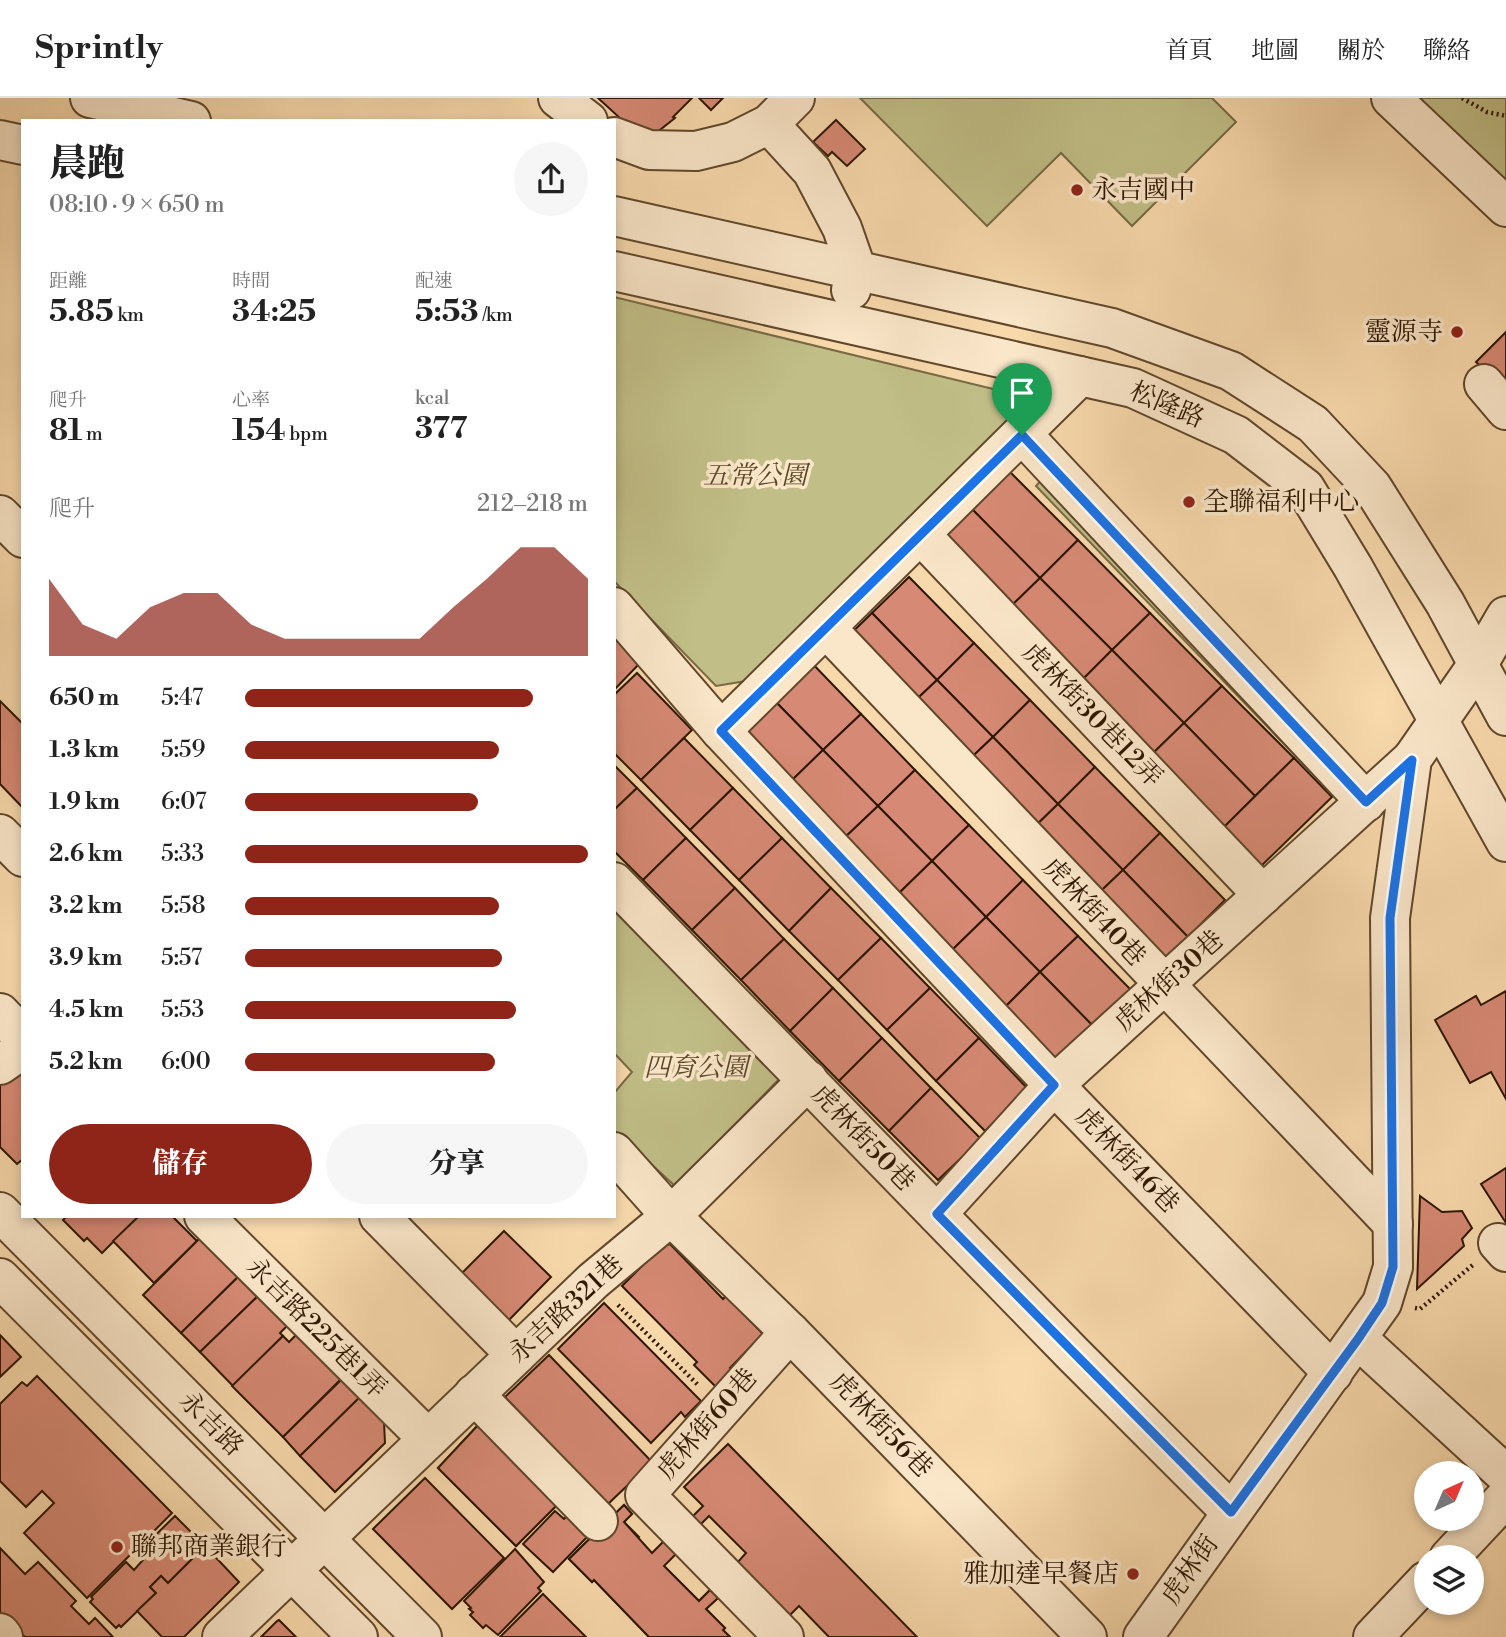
<!DOCTYPE html>
<html lang="zh-TW">
<meta charset="utf-8">
<style>
:root{--surface:#fff;--page:#f6f6f6;--text:#222;--muted:#767676;--line:#e0e0e0;--accent:#8f2418}
body{margin:0;font-family:"Libre Bodoni","Noto Serif TC",serif;background:var(--page);color:var(--text);height:100vh;display:flex;flex-direction:column;font-size:26px;white-space:nowrap}
*{box-sizing:border-box;margin:0}
p{font-size:23px;color:var(--muted)}
.icon{flex:none;width:38px;height:38px;fill:none;stroke:currentColor;stroke-width:2;stroke-linecap:round;stroke-linejoin:round}
.map{position:relative;flex:1;overflow:hidden}
.panel{position:absolute;left:21px;top:21px;width:595px;height:1099px;display:flex;flex-direction:column;background:var(--surface);border-radius:0px;box-shadow:0 4px 10px #0003}
.panel>*{flex:none}
.needle{width:46px;rotate:44deg}
.tools{position:absolute;left:1414px;top:1363px;display:grid;gap:14px}
.tools a{display:grid;place-items:center;width:70px;height:70px;border-radius:50%;background:var(--surface);box-shadow:0 4px 10px #0003;font-size:35px}
.pin{position:absolute;display:grid;place-items:center;width:60px;height:60px;color:#fff;margin:-72px -30px;border-radius:50% 50% 50% 0;rotate:-45deg;box-shadow:0 0 7px #0007}
.pin .icon{rotate:45deg}
.round{display:grid;place-items:center;flex:none;width:74px;height:74px;border-radius:37px;background:var(--page)}
.headline{display:flex;align-items:center;justify-content:space-between;height:119px;padding:0 28px}
h1{font-size:38px;font-weight:800;line-height:52px}
.figures{display:grid;grid-template-columns:repeat(3,1fr);gap:10px;height:119px;padding:7px 28px}
.figures div{display:grid;align-content:center}
.figures b{font-size:30px;font-weight:800}
.figures small{font-size:19px;font-weight:400}
.figures p{font-size:19px}
.chart{height:196px;padding:14px 28px}
.chart p{display:flex;justify-content:space-between}
.chart svg{width:100%;height:126px;margin-top:7px;fill:var(--accent);opacity:.7}
.cta{display:flex;gap:14px;margin-top:auto;padding:14px 28px}
.cta a{flex:1;height:80px;border-radius:42px;background:var(--accent);color:#fff;font-size:28px;font-weight:800;line-height:80px;text-align:center}
.cta a+a{background:var(--page);color:var(--text)}
ul{padding:0 28px;list-style:none;font-size:23px}
li{display:grid;grid-template-columns:112px 84px 1fr;align-items:center;height:52px}
li i{height:18px;border-radius:9px;background:var(--accent)}
header{display:flex;align-items:center;gap:42px;box-sizing:border-box;height:98px;padding:0 35px;background:var(--surface);border-bottom:2px solid var(--line)}
header strong{font-size:33px}
nav{display:flex;gap:38px;margin-inline-start:auto;font-size:24px}
.map>svg:first-child{display:block}
</style>
<header>
<strong>Sprintly</strong>
<nav><a>首頁</a><a>地圖</a><a>關於</a><a>聯絡</a></nav>
</header>
<div class="map">
<svg width="1506" height="1539" viewBox="0 0 1506 1539">
<rect width="100%" height="100%" fill="#f8d9ac"/>
<filter id="stains"><feTurbulence type="fractalNoise" baseFrequency=".00286" numOctaves="4"/><feColorMatrix values="0 0 0 0 .2 0 0 0 0 .09 0 0 0 0 .02 0 0 0 .5 -.17"/></filter>
<radialGradient id="worn" r=".72"><stop offset=".6" stop-color="#630" stop-opacity="0"/><stop offset="1" stop-color="#630" stop-opacity=".3"/></radialGradient>
<g fill="#c1be87" stroke="#786a44" stroke-width="2">
<path d="M860,0H1212L1236,24L1132,128L1061,55L987,128Z"/>
<path d="M1401,0H1506V98Z"/>
<path d="M614,199L1014,296V323L746,583L716,588L614,483Z"/>
<path d="M1043,380L1338,687L1331,695L1036,388Z"/>
<path d="M614,795L789,971L675,1088L614,1032V995L632,974L614,955Z"/>
</g>
<g fill="#d68974" stroke="#2e1600" stroke-width="2">
<path d="M598,0H692L673,19L675,20L656,35L622,22Z"/>
<path d="M699,0H723L711,12Z"/>
<path d="M836,22L865,51L847,68L832,54L828,58L813,44Z"/>
<path d="M1506,234V293L1476,264Z"/>
<path d="M1006,370L1078,442L1040,480L968,407Z"/>
<path d="M968,407L1040,480L1002,517L930,445Z"/>
<path d="M1078,442L1150,515L1112,552L1040,480Z"/>
<path d="M909,479L974,545L937,582L872,515Z"/>
<path d="M1040,480L1112,552L1074,590L1002,517Z"/>
<path d="M872,515L937,582L899,618L835,551Z"/>
<path d="M1150,515L1222,588L1184,625L1112,552Z"/>
<path d="M614,540L640,565L614,592Z"/>
<path d="M974,545L1030,602L993,639L937,582Z"/>
<path d="M1112,552L1184,625L1146,662L1074,590Z"/>
<path d="M807,560L861,616L823,652L769,597Z"/>
<path d="M637,575L692,632L641,682L614,655V597Z"/>
<path d="M937,582L993,639L955,675L899,618Z"/>
<path d="M1222,588L1294,660L1255,698L1184,625Z"/>
<path d="M769,597L823,652L786,688L732,633Z"/>
<path d="M1030,602L1095,669L1058,706L993,639Z"/>
<path d="M0,603L23,626V710L0,686Z"/>
<path d="M861,616L915,672L878,708L823,652Z"/>
<path d="M1184,625L1255,698L1218,735L1146,662Z"/>
<path d="M993,639L1058,706L1021,742L955,675Z"/>
<path d="M684,640L733,690L690,732L641,682Z"/>
<path d="M823,652L878,708L840,744L786,688Z"/>
<path d="M1294,660L1332,699L1256,773L1218,735Z"/>
<path d="M614,667L637,690L614,712Z"/>
<path d="M1095,669L1160,735L1123,772L1058,706Z"/>
<path d="M915,672L969,727L932,763L878,708Z"/>
<path d="M637,690L686,740L643,782L614,753V712Z"/>
<path d="M733,690L782,740L739,782L690,732Z"/>
<path d="M1058,706L1123,772L1085,808L1021,742Z"/>
<path d="M878,708L932,763L894,800L840,744Z"/>
<path d="M969,727L1023,782L986,819L932,763Z"/>
<path d="M1160,735L1225,802L1188,839L1123,772Z"/>
<path d="M686,740L735,790L692,832L643,782Z"/>
<path d="M782,740L831,790L789,833L739,782Z"/>
<path d="M932,763L986,819L949,855L894,800Z"/>
<path d="M1123,772L1188,839L1151,875L1085,808Z"/>
<path d="M1023,782L1078,838L1040,874L986,819Z"/>
<path d="M735,790L784,841L741,882L692,832Z"/>
<path d="M831,790L881,840L838,882L789,833Z"/>
<path d="M986,819L1040,874L1003,911L949,855Z"/>
<path d="M1078,838L1132,893L1095,930L1040,874Z"/>
<path d="M881,840L930,890L887,932L838,882Z"/>
<path d="M784,841L833,890L790,933L741,882Z"/>
<path d="M1040,874L1095,930L1057,966L1003,911Z"/>
<path d="M833,890L882,940L839,983L790,933Z"/>
<path d="M930,890L979,940L936,983L887,932Z"/>
<path d="M1506,893V1001L1491,974L1470,985L1435,922L1476,898L1481,907Z"/>
<path d="M882,940L931,990L889,1033L839,983Z"/>
<path d="M979,940L1028,991L985,1033L936,983Z"/>
<path d="M23,966V1061L17,1066L0,1049V982Z"/>
<path d="M931,990L981,1041L938,1082L889,1033Z"/>
<path d="M1506,1070V1125L1481,1086Z"/>
<path d="M1420,1098L1442,1114L1462,1113L1472,1130L1462,1141L1464,1148L1417,1191Z"/>
<path d="M67,1118H139L102,1155L87,1140L84,1143L63,1122Z"/>
<path d="M139,1118H172L197,1143L154,1185L113,1143Z"/>
<path d="M504,1133L551,1179L506,1225L459,1178Z"/>
<path d="M203,1137L241,1176L181,1235L143,1197Z"/>
<path d="M670,1146L723,1201L726,1198L763,1236L730,1270L733,1273L717,1290L694,1267L697,1264L622,1188L662,1148Z"/>
<path d="M241,1176L260,1196L200,1254L181,1235Z"/>
<path d="M260,1196L290,1225L280,1235L283,1238L233,1288L200,1254Z"/>
<path d="M604,1205L701,1303L685,1319L681,1314L651,1345L558,1251Z"/>
<path d="M299,1234L343,1279L283,1339L232,1288L283,1238L289,1244Z"/>
<path d="M0,1237L21,1259L0,1279Z"/>
<path d="M549,1257L652,1364L608,1406L505,1299Z"/>
<path d="M37,1278L172,1415L87,1500L24,1435L54,1405L42,1393L26,1409L0,1383V1306L22,1284L27,1288Z"/>
<path d="M342,1281L360,1299L300,1358L283,1339Z"/>
<path d="M360,1299L384,1324L385,1345L335,1394L300,1358Z"/>
<path d="M480,1325L501,1346L479,1367L499,1386L519,1367L559,1405L516,1448L438,1370Z"/>
<path d="M480,1325L559,1405L516,1448L438,1370Z"/>
<path d="M728,1346L917,1539H829L799,1508L788,1519L737,1465L746,1455L709,1418L700,1427L692,1419L703,1408L684,1389Z"/>
<path d="M425,1380L504,1460L452,1511L373,1431Z"/>
<path d="M624,1407L632,1416L624,1424L639,1439L637,1441L699,1503L710,1492L718,1500L706,1511L725,1530L723,1532L730,1539H649L594,1482L592,1484L569,1461Z"/>
<path d="M624,1407L632,1416L624,1424L652,1455L664,1443L676,1456L664,1468L699,1503L710,1492L718,1500L706,1511L725,1530L723,1532L730,1539H649L594,1482L592,1484L569,1461Z"/>
<path d="M555,1413L564,1421L570,1415L591,1435L553,1474L523,1446Z"/>
<path d="M175,1418L205,1448L168,1485L161,1478L150,1489L156,1495L121,1529L119,1527L116,1530L90,1504L93,1501L91,1499L126,1464L134,1472L143,1462L137,1455Z"/>
<path d="M205,1448L239,1484L184,1539H162L137,1513L156,1495L150,1489L161,1478L168,1485Z"/>
<path d="M0,1450L25,1476L38,1464L76,1503L71,1508L89,1526L95,1520L113,1539H25L0,1514Z"/>
<path d="M515,1451L544,1484L538,1490L541,1493L498,1537L486,1527L483,1530L470,1517L473,1514L469,1511L471,1510L464,1503Z"/>
<path d="M543,1496L586,1539H500Z"/>
<path d="M279,1522L296,1539H261L277,1523Z"/>
</g>
<g fill="none" stroke-linecap="round" stroke-linejoin="round">
<defs>
<g id="minor">
<path d="M90,0L191,23"/>
<path d="M558,0L588,23"/>
<path d="M1391,0L1506,109"/>
<path d="M769,26L812,73L842,130L857,173L851,192"/>
<path d="M614,39L649,52L696,53L733,44L769,26L795,0"/>
<path d="M0,42L23,47"/>
<path d="M614,118L1112,230L1231,273L1313,326L1372,389L1445,505L1506,618"/>
<path d="M614,173L1133,290L1236,337L1305,390L1353,469L1506,744"/>
<path d="M1484,286L1506,312"/>
<path d="M1022,336L1366,704"/>
<path d="M0,417L23,440"/>
<path d="M921,437L1263,797"/>
<path d="M614,509L721,633L1054,987L1333,1275"/>
<path d="M826,530L1393,1126"/>
<path d="M721,633L1080,278"/>
<path d="M0,736L23,759"/>
<path d="M614,784L1072,1255L1231,1414"/>
<path d="M0,915L23,939"/>
<path d="M0,967L23,951"/>
<path d="M614,1054L671,1118L790,1234L1087,1539"/>
<path d="M0,1114L422,1539"/>
<path d="M937,1116L1054,987L1412,661"/>
<path d="M204,1118L428,1341"/>
<path d="M379,1118L516,1257"/>
<path d="M1498,1145L1506,1154"/>
<path d="M0,1180L358,1539"/>
<path d="M1358,1241L1506,1377"/>
<path d="M474,1296L598,1423"/>
<path d="M1449,1460L1506,1399"/>
<path d="M0,1535L3,1539"/>
<path d="M222,1539L593,1183L671,1118L808,982"/>
<path d="M784,1539L645,1397L790,1234"/>
<path d="M1143,1539L1382,1205L1393,1169L1390,820L1412,661L1478,566L1506,518"/>
<path d="M1373,1539L1426,1483"/>
</g>
</defs>
<use href="#minor" stroke="#60472b" stroke-width="42"/>
<g stroke="#2e1600" stroke-width="4.5" stroke-dasharray="2 3.5" stroke-linecap="butt">
<path d="M1462,0L1487,14L1506,18"/>
<path d="M618,1207L698,1287"/>
<path d="M1415,1210L1420,1211L1474,1166"/>
</g>
<use href="#minor" stroke="#fae6c9" stroke-width="38"/>
</g>
<g fill="none" stroke-linecap="round" stroke-linejoin="round">
<defs>
<path id="route" d="M1022,337L1366,704L1412,662L1390,820L1393,1169L1382,1205L1358,1241L1231,1414L937,1116L1054,987L721,633Z"/>
</defs>
<use href="#route" stroke="#fff" stroke-width="14"/>
<use href="#route" stroke="#1a73e8" stroke-width="9"/>
</g>
<g fill="#8f2418" stroke="#fae6c9" stroke-width="2.5">
<circle cx="1077" cy="92" r="7"/>
<circle cx="1457" cy="234" r="7"/>
<circle cx="1189" cy="404" r="7"/>
<circle cx="117" cy="1449" r="7"/>
<circle cx="1133" cy="1476" r="7"/>
</g>
<g text-anchor="middle" dominant-baseline="central" stroke-width="7" stroke-linejoin="round" paint-order="stroke">
<g font-size="26" fill="#2e1600" stroke="#fae6c9" text-anchor="start">
<text x="1091" y="92">永吉國中</text>
<text x="1443" y="234" text-anchor="end">靈源寺</text>
<text x="1203" y="404">全聯福利中心</text>
<text x="131" y="1449">聯邦商業銀行</text>
<text x="1119" y="1476" text-anchor="end">雅加達早餐店</text>
</g>
<g font-size="26" fill="#2e1600" stroke="#fae6c9">
<text transform="translate(1167 307) rotate(23)">松隆路</text>
<text transform="translate(1092 617) rotate(46)">虎林街30巷12弄</text>
<text transform="translate(1094 814) rotate(47)">虎林街40巷</text>
<text transform="translate(1169 883) rotate(-42)">虎林街30巷</text>
<text transform="translate(863 1040) rotate(46)">虎林街50巷</text>
<text transform="translate(1127 1062) rotate(46)">虎林街46巷</text>
<text transform="translate(566 1211) rotate(-43)">永吉路321巷</text>
<text transform="translate(316 1230) rotate(45)">永吉路225巷1弄</text>
<text transform="translate(211 1326) rotate(45)">永吉路</text>
<text transform="translate(707 1326) rotate(-49)">虎林街60巷</text>
<text transform="translate(881 1327) rotate(46)">虎林街56巷</text>
<text transform="translate(1190 1472) rotate(-55)">虎林街</text>
</g>
<g font-size="26" font-style="italic" fill="#5a4828" stroke="#fae6c9">
<text x="755" y="378">五常公園</text>
<text x="696" y="970">四育公園</text>
</g>
</g>
<rect width="100%" height="100%" filter="url(#stains)"/>
<rect width="100%" height="100%" fill="url(#worn)"/>
</svg>
<div class="tools">
<a><svg class="needle" viewBox="-14 -14 28 28"><path d="M0-13l5 13h-10z" fill="#e53935"/><path d="M0 13l5-13h-10z" fill="#767676"/></svg></a>
<a><svg class="icon" aria-label="layers" viewBox="0 0 24 24"><path d="M12 4l9 5-9 5-9-5zM3 14l9 5 9-5"/></svg></a>
</div>
<div class="pin" style="left:1022px;top:337px;background:#1e9e55"><svg class="icon" aria-label="arrive" viewBox="0 0 24 24"><path d="M6 21V4h12l-3 4 3 4H6"/></svg></div>
<section class="panel">
<div class="headline"><div><h1>晨跑</h1><p>08:10 · 9 × 650 m</p></div><a class="round"><svg class="icon" aria-label="share" viewBox="0 0 24 24"><path d="M12 15V3M7 8l5-5 5 5M5 13v7h14v-7"/></svg></a></div>
<div class="figures">
<div><p>距離</p><b>5.85<small> km</small></b></div>
<div><p>時間</p><b>34:25</b></div>
<div><p>配速</p><b>5:53<small> /km</small></b></div>
</div>
<div class="figures">
<div><p>爬升</p><b>81<small> m</small></b></div>
<div><p>心率</p><b>154<small> bpm</small></b></div>
<div><p>kcal</p><b>377</b></div>
</div>
<div class="chart"><p><span>爬升</span>212–218 m</p>
<svg viewBox="0 0 160 44" preserveAspectRatio="none"><path d="M0 44V17L10 33L20 38L30 27L40 22L50 22L60 33L70 38L80 38L90 38L100 38L110 38L120 27L130 17L140 6L150 6L160 17V44z"/></svg>
</div>
<ul>
<li><b>650 m</b>5:47<i style="width:84%"></i></li>
<li><b>1.3 km</b>5:59<i style="width:74%"></i></li>
<li><b>1.9 km</b>6:07<i style="width:68%"></i></li>
<li><b>2.6 km</b>5:33<i style="width:100%"></i></li>
<li><b>3.2 km</b>5:58<i style="width:74%"></i></li>
<li><b>3.9 km</b>5:57<i style="width:75%"></i></li>
<li><b>4.5 km</b>5:53<i style="width:79%"></i></li>
<li><b>5.2 km</b>6:00<i style="width:73%"></i></li>
</ul>
<div class="cta"><a>儲存</a><a>分享</a></div>
</section>
</div>
